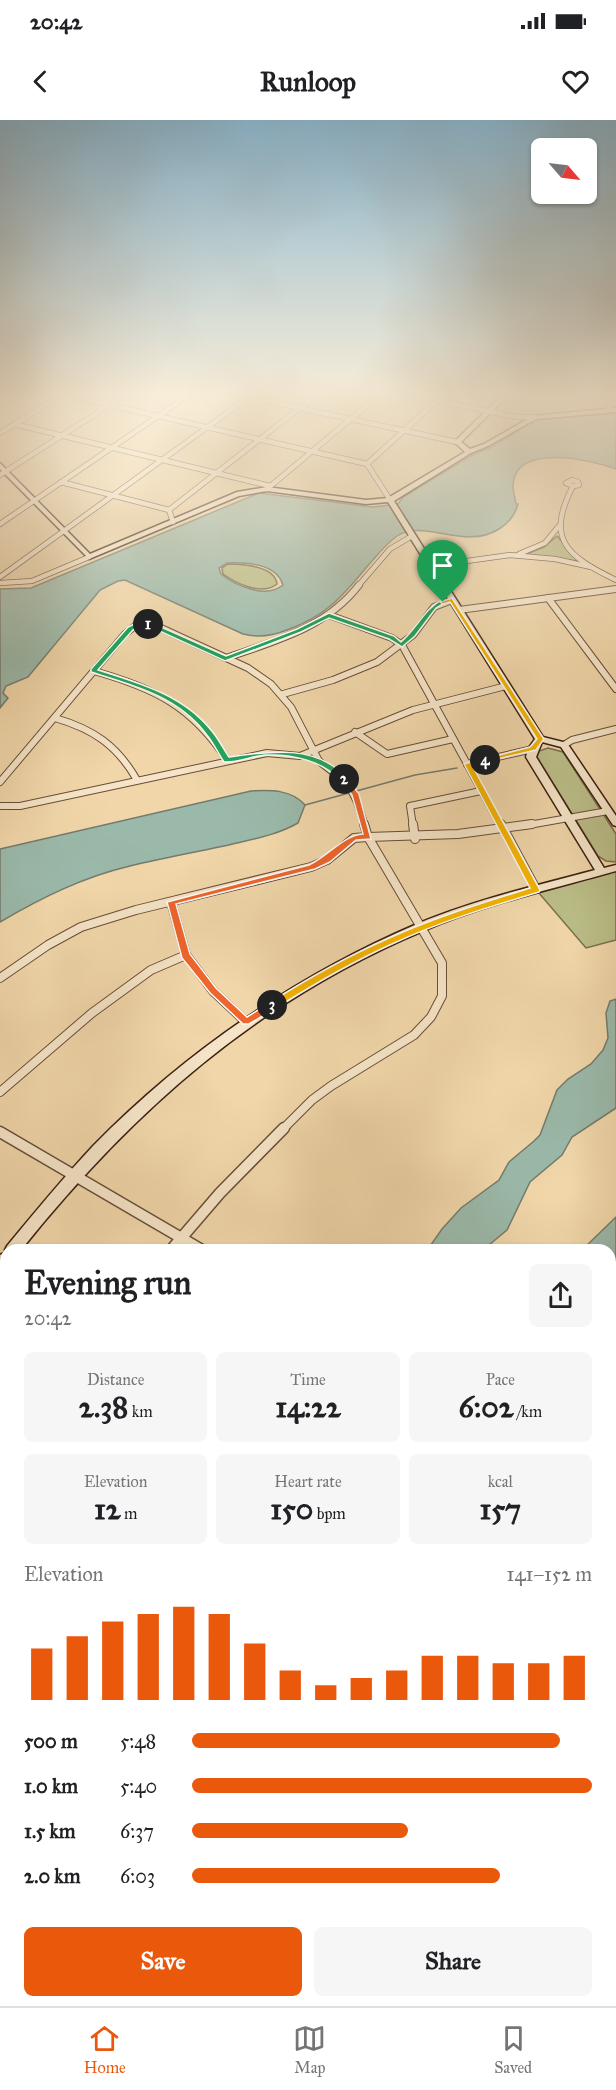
<!DOCTYPE html>
<meta charset="utf-8">
<style>
:root{--surface:#fff;--page:#f6f6f6;--text:#202124;--muted:#757577;--line:#e0e0e0;--accent:#ea580c}
body{margin:0;font-family:"IM FELL Great Primer",serif;background:var(--page);color:var(--text);height:100vh;display:flex;flex-direction:column;font-size:22px;white-space:nowrap}
*{box-sizing:border-box;margin:0}
p{font-size:20px;color:var(--muted)}
.icon{flex:none;width:33px;height:33px;fill:none;stroke:currentColor;stroke-width:2;stroke-linecap:round;stroke-linejoin:round}
.map{position:relative;flex:1;overflow:hidden}
.drawer{position:absolute;left:0px;top:1124px;width:616px;height:764px;display:flex;flex-direction:column;background:var(--surface);border-radius:18px 18px 0 0;box-shadow:0 2px 4px #0004}
.drawer>*{flex:none}
.needle{width:39px;rotate:118deg}
.tools{position:absolute;left:531px;top:18px;display:grid;gap:12px}
.tools a{display:grid;place-items:center;width:66px;height:66px;border-radius:9px;background:var(--surface);box-shadow:0 2px 4px #0004;font-size:30px}
.pin{position:absolute;display:grid;place-items:center;width:51px;height:51px;color:#fff;margin:-62px -26px;border-radius:50% 50% 50% 0;rotate:-45deg;box-shadow:0 0 6px #0007}
.pin .icon{rotate:45deg}
.km{position:absolute;width:30px;height:30px;margin:-15px;border-radius:50%;background:#222;color:#fff;font-size:16px;line-height:30px;text-align:center}
.round{display:grid;place-items:center;flex:none;width:63px;height:63px;border-radius:9px;background:var(--page)}
.head{display:flex;align-items:center;justify-content:space-between;height:102px;padding:0 24px}
h1{font-size:33px;font-weight:800;line-height:45px}
.figures{display:grid;grid-template-columns:repeat(3,1fr);gap:9px;height:102px;padding:6px 24px}
.figures div{display:grid;align-content:center;border-radius:9px;background:var(--page);text-align:center}
.figures b{font-size:30px;font-weight:800}
.figures small{font-size:16px;font-weight:400}
.figures p{font-size:16px}
.chart{height:168px;padding:12px 24px}
.chart p{display:flex;justify-content:space-between}
.chart svg{width:100%;height:108px;margin-top:6px;stroke:var(--accent);stroke-width:6}
.cta{display:flex;gap:12px;margin-top:auto;padding:12px 24px}
.cta a{flex:1;height:69px;border-radius:9px;background:var(--accent);color:#fff;font-size:24px;font-weight:800;line-height:69px;text-align:center}
.cta a+a{background:var(--page);color:var(--text)}
ul{padding:0 24px;list-style:none;font-size:20px}
li{display:grid;grid-template-columns:96px 72px 1fr;align-items:center;height:45px}
li i{height:15px;border-radius:8px;background:var(--accent)}
.status{display:flex;justify-content:space-between;align-items:center;height:42px;padding:0 30px;background:var(--surface);direction:ltr}
.status svg{height:16px;fill:currentColor}
header{display:flex;justify-content:space-between;align-items:center;height:78px;padding:0 24px;background:var(--surface);font-size:27px;font-weight:800}
.tabs{display:flex;justify-content:space-around;align-items:center;height:84px;border-top:2px solid var(--line);background:var(--surface);font-size:16px;color:var(--muted)}
.tabs a{display:grid;justify-items:center;gap:3px}
.tabs .active{color:var(--accent)}
.map>svg:first-child{display:block}
</style>
<div class="status"><b>20:42</b><svg viewBox="0 0 49 12"><path d="M0 12V9h3v3zM5 12V6h3v6zM10 12V3h3v9zM15 12V0h3v12zM26 1h20v11H26zM47 4h2v5h-2z"/></svg></div>
<header><svg class="icon" aria-label="back" viewBox="0 0 24 24"><path d="M15 5l-7 7 7 7"/></svg>Runloop<svg class="icon" aria-label="heart" viewBox="0 0 24 24"><path d="M12 20l-8-8c-3-5 5-10 8-4 3-6 11-1 8 4z"/></svg></header>
<div class="map">
<svg width="616" height="1886" viewBox="0 0 616 1886">
<rect width="100%" height="100%" fill="#f0d6a9"/>
<filter id="stains"><feTurbulence type="fractalNoise" baseFrequency=".00333" numOctaves="4"/><feColorMatrix values="0 0 0 0 .2 0 0 0 0 .09 0 0 0 0 .02 0 0 0 .5 -.17"/></filter>
<radialGradient id="worn" r=".72"><stop offset=".6" stop-color="#630" stop-opacity="0"/><stop offset="1" stop-color="#630" stop-opacity=".3"/></radialGradient>
<g fill="#babd87" stroke="#7a6e4c" stroke-width="1.5">
<path d="M557,416L578,441L524,435L544,427Z"/>
<path d="M228,444C243,444 275,446 277,464C262,476 237,464 223,454L222,448Z"/>
<path d="M548,628L563,632L616,714V742L606,741L598,736L537,637L539,631Z"/>
<path d="M616,751V820L586,828L538,772Z"/>
</g>
<g fill="#9ab9aa" stroke="#747b6d" stroke-width="1.5" fill-rule="evenodd">
<path d="M616,293V349C593,340 515,322 513,365C513,371 515,378 516,384H518C515,395 509,403 499,409C464,431 424,398 397,416C387,423 379,433 371,442C344,474 329,495 287,510C272,516 258,518 243,514L125,460L118,461L100,470L28,557L6,566L3,573L8,578L0,588V469L31,468L259,373L373,387L398,384L403,377L471,336L492,327L535,300ZM227,443C249,442 277,445 283,465C266,479 236,466 221,454L219,448Z"/>
<path d="M251,671C270,670 291,669 305,685L298,703C277,715 253,719 229,725C196,732 163,738 130,746C83,757 41,778 0,802V729Z"/>
<path d="M616,879V988L572,1017L562,1035L530,1062L507,1110L484,1129H428L442,1109L461,1088L499,1060L509,1042L534,1021L540,1015L557,970L568,959L591,944L603,930L608,918L606,893L610,881Z"/>
<path d="M616,1097V1145L611,1155L610,1130L583,1129Z"/>
</g>
<g fill="none" stroke-linecap="round" stroke-linejoin="round">
<path stroke="#747b6d" stroke-width="1.5" d="M305,685L415,655L457,648"/>
<defs>
<g id="street-far4">
<path d="M75,277L367,344"/>
<path d="M248,277L457,322"/>
<path d="M421,277L516,297H535"/>
<path d="M608,290L610,285L616,281"/>
<path d="M14,304L270,366"/>
<path d="M0,313L59,277"/>
<path d="M367,344L440,278"/>
<path d="M367,344L390,380"/>
<path d="M0,355L122,277"/>
<path d="M572,360L578,362L579,365L573,366L566,363Z"/>
<path d="M61,362L169,390"/>
<path d="M573,366C545,420 567,436 616,460"/>
<path d="M267,369L377,277"/>
<path d="M173,402L169,390L314,277"/>
<path d="M0,404L186,277"/>
<path d="M519,434L545,423L559,406"/>
<path d="M431,446L510,435L555,439L591,447"/>
<path d="M0,457L249,277"/>
<path d="M0,463L32,461L89,437"/>
<path d="M358,466L390,429L412,416"/>
</g>
<g id="street-far3">
<path d="M548,478L616,569"/>
<path d="M459,490L616,469"/>
<path d="M329,495L392,518L402,525L501,706"/>
<path d="M226,538C275,521 326,508 359,465"/>
<path d="M94,551C154,568 192,586 227,640"/>
<path d="M283,574L333,560L377,542L413,515L434,487L452,480"/>
<path d="M55,598C93,609 117,625 137,660"/>
<path d="M355,612L387,634L453,619"/>
<path d="M564,625L572,620L616,609"/>
<path d="M467,644L533,629"/>
<path d="M0,662L125,514L135,506L147,504L161,508L248,548L271,564L291,587L319,641L348,664L357,682L365,706"/>
<path d="M0,686H20L267,633L300,636L413,590L506,566"/>
<path d="M413,706L410,686L481,671"/>
<path d="M523,706L608,691"/>
</g>
<g id="street-far2">
<path d="M413,704L415,719"/>
<path d="M501,704L536,769"/>
<path d="M368,717L458,714L532,704"/>
<path d="M171,782L186,835L213,871L246,902"/>
<path d="M0,858L48,825L81,807L136,790L311,747L327,740L354,718L368,717L364,704"/>
<path d="M0,972L92,893L151,850L186,835"/>
<path d="M282,1010L312,980L331,966L414,915L431,897L442,876V843L368,717"/>
</g>
<g id="street-far1">
<path d="M0,1012L202,1130"/>
<path d="M171,1130L220,1073L284,1008"/>
</g>
<g id="street">
<path d="M0,1459L6,1431"/>
<path d="M610,1532L616,1520"/>
<path d="M0,1644L6,1642"/>
<path d="M0,1711L6,1744"/>
<path d="M610,1759L616,1762"/>
<path d="M60,1881L63,1886"/>
<path d="M417,1881L420,1886"/>
<path d="M69,1886L74,1881"/>
</g>
<g id="secondary">
<path d="M500,277H507L461,322L470,329L484,324L533,296L616,288V292L536,299L488,326L471,333L394,381L543,617L567,623L616,696V706L613,705L561,627L542,622L536,637L604,748L616,745V751C552,769 486,784 425,810C258,880 134,989 21,1130H6V1132L5,1130L7,1126C35,1092 63,1058 93,1026C185,932 296,856 417,804C474,780 535,766 595,750L526,637L528,629L535,619L388,382L366,384L267,371L239,376L89,439L0,349V343L90,434L237,372L267,367L366,380L388,378L465,332L454,322Z"/>
<path d="M6,1132V1149L0,1152V1135Z"/>
</g>
</defs>
<use href="#street-far4" stroke="#684d38" stroke-width="6"/>
<use href="#street-far3" stroke="#684d38" stroke-width="8"/>
<use href="#street-far2" stroke="#684d38" stroke-width="10"/>
<use href="#street-far1" stroke="#684d38" stroke-width="13"/>
<use href="#street" stroke="#684d38" stroke-width="16"/>
<use href="#secondary" stroke="#3b1f12" stroke-width="3"/>
<use href="#street-far4" stroke="#f5e4c7" stroke-width="4.5"/>
<use href="#street-far3" stroke="#f5e4c7" stroke-width="6"/>
<use href="#street-far2" stroke="#f5e4c7" stroke-width="8"/>
<use href="#street-far1" stroke="#f5e4c7" stroke-width="10"/>
<use href="#street" stroke="#f5e4c7" stroke-width="13"/>
<use href="#secondary" fill="#f5e4c7" fill-rule="evenodd"/>
</g>
<linearGradient id="sky" x2="0" y2="1"><stop stop-color="#89b6cf"/><stop offset="0.51" stop-color="#f8edd8"/><stop offset="1" stop-color="#f8edd8" stop-opacity="0"/></linearGradient>
<rect width="616" height="541" fill="url(#sky)"/>
<path fill="#22a559" stroke="#fff" stroke-width="1.5" d="M441,480L446,482L436,488L415,516L402,527L389,519L329,498L301,512L225,541L144,504L150,502L226,536L297,509L329,493L394,516L401,522C416,509 424,490 441,480Z"/>
<path fill="#22a559" stroke="#fff" stroke-width="1.5" d="M138,502L151,504L133,510L98,550C139,563 183,575 211,610C218,618 223,628 229,637C268,631 319,624 347,659L346,661H341C323,641 293,634 266,635C252,636 238,643 224,642C218,633 213,622 206,614C179,577 133,565 91,552V549L128,507Z"/>
<path fill="#f0652b" stroke="#fff" stroke-width="1.5" d="M341,657H346L359,674L371,719L356,720L330,742L315,749L176,784L190,834L216,868L247,897L269,883H276V888L249,904H243L210,873L182,838L167,782L309,745C328,736 344,715 363,714L352,675L340,659Z"/>
<path fill="#f5b400" stroke="#fff" stroke-width="1.5" d="M485,638H488V641L472,645L540,770L539,772C489,787 439,802 392,824C352,842 314,864 276,888H269V883C307,859 346,837 387,819C433,798 482,783 530,768L464,644Z"/>
<path fill="#f5b400" stroke="#fff" stroke-width="1.5" d="M452,478L544,619L536,630L485,642L481,640L530,627L537,619L450,482L443,484L440,482Z"/>
<rect width="100%" height="100%" filter="url(#stains)"/>
<rect width="100%" height="100%" fill="url(#worn)"/>
</svg>
<div class="tools">
<a><svg class="needle" viewBox="-14 -14 28 28"><path d="M0-13l5 13h-10z" fill="#e53935"/><path d="M0 13l5-13h-10z" fill="#757577"/></svg></a>
</div>
<div class="pin" style="left:443px;top:482px;background:#1e9e55"><svg class="icon" aria-label="arrive" viewBox="0 0 24 24"><path d="M6 21V4h12l-3 4 3 4H6"/></svg></div>
<b class="km" style="left:148px;top:504px">1</b>
<b class="km" style="left:344px;top:659px">2</b>
<b class="km" style="left:272px;top:885px">3</b>
<b class="km" style="left:485px;top:640px">4</b>
<section class="drawer">
<div class="head"><div><h1>Evening run</h1><p>20:42</p></div><a class="round"><svg class="icon" aria-label="share" viewBox="0 0 24 24"><path d="M12 15V3M7 8l5-5 5 5M5 13v7h14v-7"/></svg></a></div>
<div class="figures">
<div><p>Distance</p><b>2.38<small> km</small></b></div>
<div><p>Time</p><b>14:22</b></div>
<div><p>Pace</p><b>6:02<small> /km</small></b></div>
</div>
<div class="figures">
<div><p>Elevation</p><b>12<small> m</small></b></div>
<div><p>Heart rate</p><b>150<small> bpm</small></b></div>
<div><p>kcal</p><b>157</b></div>
</div>
<div class="chart"><p><span>Elevation</span>141–152 m</p>
<svg viewBox="0 0 160 44" preserveAspectRatio="none"><path d="M5 44V23M15 44V18M25 44V12M35 44V9M45 44V6M55 44V9M65 44V21M75 44V32M85 44V38M95 44V35M105 44V32M115 44V26M125 44V26M135 44V29M145 44V29M155 44V26"/></svg>
</div>
<ul>
<li><b>500 m</b>5:48<i style="width:92%"></i></li>
<li><b>1.0 km</b>5:40<i style="width:100%"></i></li>
<li><b>1.5 km</b>6:37<i style="width:54%"></i></li>
<li><b>2.0 km</b>6:03<i style="width:77%"></i></li>
</ul>
<div class="cta"><a>Save</a><a>Share</a></div>
</section>
</div>
<nav class="tabs">
<a class="active"><svg class="icon" aria-label="home" viewBox="0 0 24 24"><path d="M3 11l9-7 9 7M6 9v11h12V9"/></svg>Home</a>
<a><svg class="icon" aria-label="map" viewBox="0 0 24 24"><path d="M3 6l6-2 6 2 6-2v14l-6 2-6-2-6 2zM9 4v14M15 6v14"/></svg>Map</a>
<a><svg class="icon" aria-label="saved" viewBox="0 0 24 24"><path d="M7 4h10v16l-5-4-5 4z"/></svg>Saved</a>
</nav>
